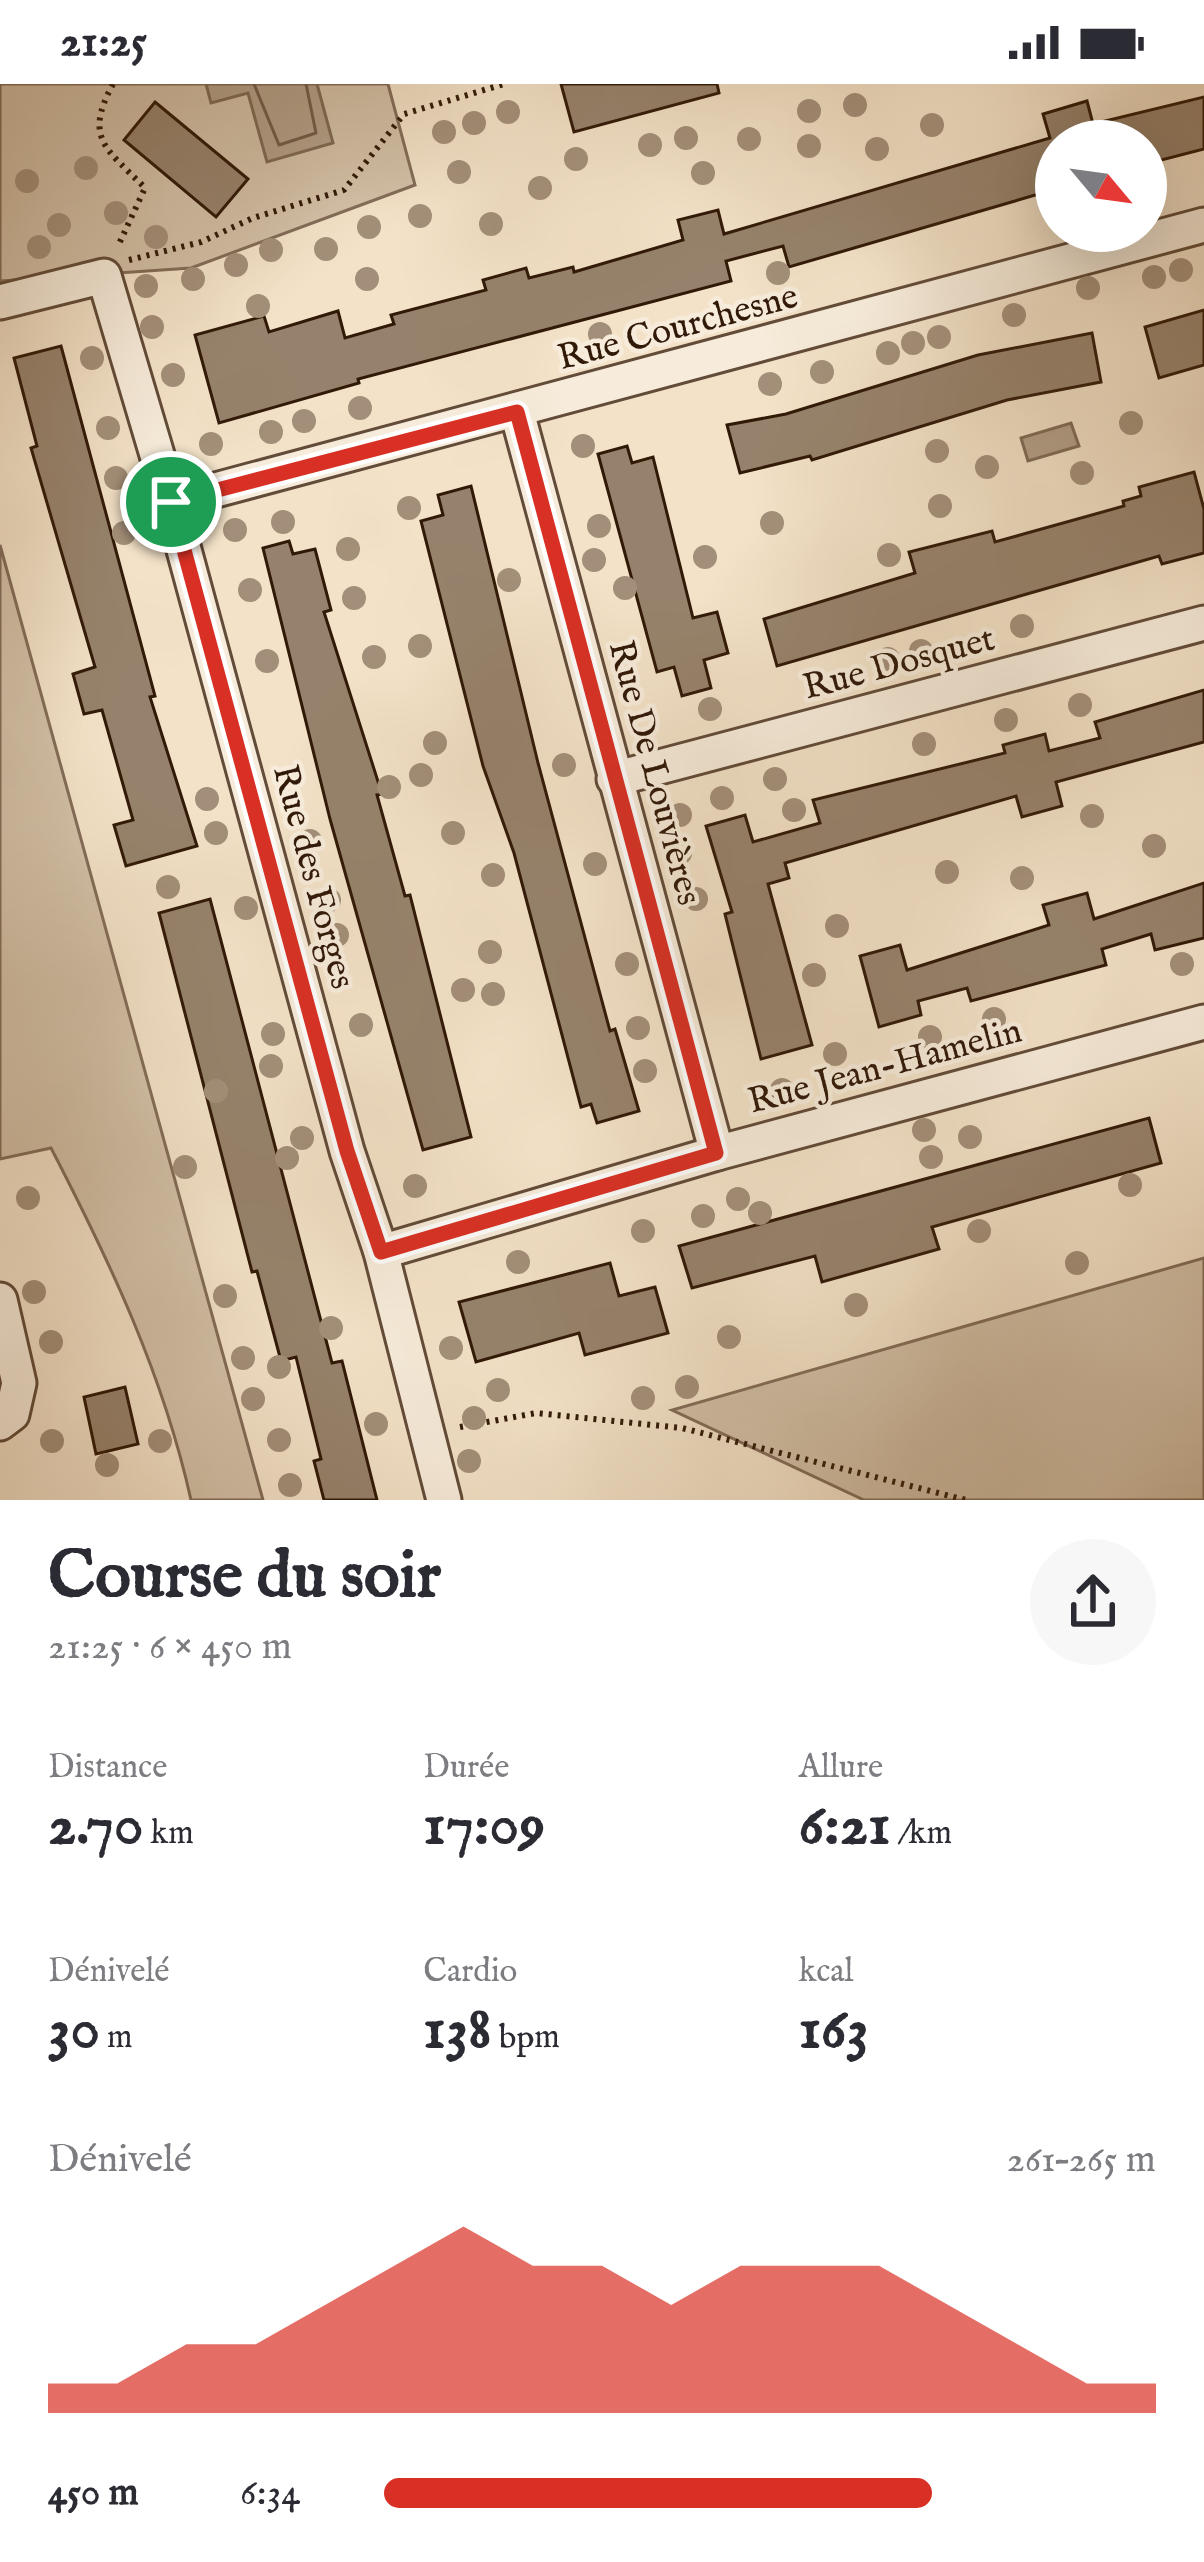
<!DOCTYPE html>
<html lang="fr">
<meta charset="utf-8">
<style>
:root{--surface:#fff;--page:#f7f7f7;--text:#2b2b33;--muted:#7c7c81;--accent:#d93025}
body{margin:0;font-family:"IM FELL English",serif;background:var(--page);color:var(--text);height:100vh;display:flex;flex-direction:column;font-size:45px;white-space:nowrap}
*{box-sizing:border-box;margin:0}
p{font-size:39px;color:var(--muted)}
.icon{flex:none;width:66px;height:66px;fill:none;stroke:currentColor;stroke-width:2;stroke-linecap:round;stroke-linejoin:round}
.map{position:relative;height:1416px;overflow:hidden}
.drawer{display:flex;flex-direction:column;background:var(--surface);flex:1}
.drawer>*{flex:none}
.needle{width:78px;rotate:119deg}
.tools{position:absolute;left:1035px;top:36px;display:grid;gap:24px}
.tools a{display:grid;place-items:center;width:132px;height:132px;border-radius:50%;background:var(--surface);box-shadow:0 12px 48px #0002;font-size:60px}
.pin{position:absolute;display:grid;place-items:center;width:102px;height:102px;color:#fff;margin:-51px;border:6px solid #fff;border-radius:50%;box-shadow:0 3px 12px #0007}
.round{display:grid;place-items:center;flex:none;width:126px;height:126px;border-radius:63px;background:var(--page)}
.overview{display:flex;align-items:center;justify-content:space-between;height:204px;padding:0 48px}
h1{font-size:66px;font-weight:700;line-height:90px}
.figures{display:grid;grid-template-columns:repeat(3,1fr);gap:18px;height:204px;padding:12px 48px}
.figures div{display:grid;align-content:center}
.figures b{font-size:60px;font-weight:700}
.figures small{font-size:33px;font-weight:400}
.figures p{font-size:33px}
.chart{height:336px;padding:24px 48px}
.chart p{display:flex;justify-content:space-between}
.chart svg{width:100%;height:216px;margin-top:12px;fill:var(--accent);opacity:.7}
ul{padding:0 48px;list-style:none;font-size:39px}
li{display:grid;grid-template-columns:192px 144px 1fr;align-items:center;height:90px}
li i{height:30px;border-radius:15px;background:var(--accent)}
.status{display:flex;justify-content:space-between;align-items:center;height:84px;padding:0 60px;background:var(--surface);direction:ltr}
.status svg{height:33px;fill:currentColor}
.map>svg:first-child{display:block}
</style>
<div class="status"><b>21:25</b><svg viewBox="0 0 49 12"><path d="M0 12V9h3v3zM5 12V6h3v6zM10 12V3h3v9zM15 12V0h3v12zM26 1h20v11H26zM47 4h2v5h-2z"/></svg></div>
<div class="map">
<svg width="1204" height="1416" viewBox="0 0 1204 1416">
<rect width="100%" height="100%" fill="#f3e2c8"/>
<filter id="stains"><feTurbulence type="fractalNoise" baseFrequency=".00167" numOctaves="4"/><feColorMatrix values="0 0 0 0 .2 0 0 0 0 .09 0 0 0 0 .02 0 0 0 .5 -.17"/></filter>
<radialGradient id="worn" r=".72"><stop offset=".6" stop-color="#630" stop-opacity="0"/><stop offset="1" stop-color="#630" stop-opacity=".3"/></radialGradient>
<g fill="#d2c0a7" stroke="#826c58" stroke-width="3">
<path d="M0,0H388L415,101L191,184L0,197Z"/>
<path d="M0,461L263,1416H191C163,1290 110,1178 51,1064L0,1075Z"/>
<path d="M1204,1174V1416H864L672,1326Z"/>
</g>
<g fill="#b19e87" stroke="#7e6954" stroke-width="3">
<path d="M206,0H317L333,59L267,78L248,9L211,19Z"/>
<path d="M1071,339L1079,362L1028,377L1021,354Z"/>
</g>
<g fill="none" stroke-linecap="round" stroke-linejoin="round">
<path stroke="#715c48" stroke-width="3" d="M254,0L279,61L316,49L306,0"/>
</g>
<g fill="#96826c" stroke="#311908" stroke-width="3">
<path d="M561,0H717L719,9L574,48Z"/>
<path d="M1204,13V65L1150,79L1146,57H1056V105L789,183L783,162L726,177L731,197L358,295L359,299L219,339L195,251L264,232L269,248L338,227L345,254L394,240L391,231L486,206L483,196L526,184L529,194L573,183L574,188L683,156L678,136L718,126L724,150L1050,54L1043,30L1087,17L1093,40Z"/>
<path d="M155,18L248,95L216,133L124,56Z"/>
<path d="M1204,226V281L1159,294L1145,243Z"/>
<path d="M1092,249L1101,298L1007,316L812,376L810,372L740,389L727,341L786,330L978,271Z"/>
<path d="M61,262L155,612L150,613L197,762L126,782L114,741L133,736L102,626L84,630L73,590L95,583L31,364L37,362L14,274Z"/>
<path d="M627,362L632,379L653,373L693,534L717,528L728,569L704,576L711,604L682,612L674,583L657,588L598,370Z"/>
<path d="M1194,388L1204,425V469L1162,480L1159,472L777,582L764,535L915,489L909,468L992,447L995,458L1124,422L1123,417L1141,412L1139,403Z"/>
<path d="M471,402L538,679L610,947L615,945L639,1027L597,1039L591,1020L581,1023L514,769L483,682L421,437L443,431L438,411Z"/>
<path d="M289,457L293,470L315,465L331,526L324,528L382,710L377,711L405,812L410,811L471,1053L423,1066L330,735L263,464Z"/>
<path d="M1204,606V658L1056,698L1062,722L1022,733L1016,712L785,779L789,794L768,800L812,961L761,975L725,830L732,828L706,742L745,731L753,758L820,739L813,716L1005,669L1003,661L1045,650L1049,667L1100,654L1095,638Z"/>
<path d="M1204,799V854L1155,866L1151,850L1102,865L1106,881L971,917L967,904L918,917L921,931L879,943L860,872L900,861L907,886L1049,841L1043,821L1087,809L1094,835Z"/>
<path d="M210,815L332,1279L342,1277L377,1416H324L314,1377L321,1375L296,1273L281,1277L257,1187L252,1188L159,829Z"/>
<path d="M1149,1034L1161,1079L932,1143L939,1165L822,1198L815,1172L692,1204L679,1162Z"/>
<path d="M610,1179L619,1212L655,1203L668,1249L585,1271L579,1249L476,1278L459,1218Z"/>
<path d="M125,1303L138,1360L96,1370L84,1313Z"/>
</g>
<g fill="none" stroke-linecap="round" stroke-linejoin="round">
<defs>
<g id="street">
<path d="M0,218L104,192L171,418L347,1067L381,1168L444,1416"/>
<path d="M517,328L717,1069"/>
<path d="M171,418L1204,141"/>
<path d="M614,695L1204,539"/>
<path d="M381,1168L717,1069L1204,938"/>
<path d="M0,1216L19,1299L12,1330L0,1339"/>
</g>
</defs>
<use href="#street" stroke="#624b38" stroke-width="39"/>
<g stroke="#311908" stroke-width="6" stroke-dasharray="3 6" stroke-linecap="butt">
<path d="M113,0C83,55 107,65 145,104L118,162"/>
<path d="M129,176L201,158L253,134L344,106L404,30L504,0"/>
<path d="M460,1343L536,1329L682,1344L966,1416"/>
</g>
<use href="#street" stroke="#f7ecdb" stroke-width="33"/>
</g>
<g fill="#a38f79">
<circle cx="855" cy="21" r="12"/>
<circle cx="809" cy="27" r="12"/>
<circle cx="508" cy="28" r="12"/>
<circle cx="474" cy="39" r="12"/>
<circle cx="932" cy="41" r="12"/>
<circle cx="444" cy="48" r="12"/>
<circle cx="686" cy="54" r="12"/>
<circle cx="749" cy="55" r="12"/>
<circle cx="650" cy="61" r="12"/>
<circle cx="809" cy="62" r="12"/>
<circle cx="877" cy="65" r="12"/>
<circle cx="576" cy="75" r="12"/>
<circle cx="86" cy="84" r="12"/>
<circle cx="459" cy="88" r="12"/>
<circle cx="703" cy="89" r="12"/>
<circle cx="27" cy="97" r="12"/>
<circle cx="540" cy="104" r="12"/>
<circle cx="116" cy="129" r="12"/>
<circle cx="420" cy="132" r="12"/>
<circle cx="491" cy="140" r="12"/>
<circle cx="59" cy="141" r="12"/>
<circle cx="369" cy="143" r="12"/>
<circle cx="156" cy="153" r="12"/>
<circle cx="39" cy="163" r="12"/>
<circle cx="326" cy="165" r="12"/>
<circle cx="271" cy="166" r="12"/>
<circle cx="236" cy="181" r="12"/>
<circle cx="1181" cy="186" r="12"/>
<circle cx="778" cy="189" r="12"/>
<circle cx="1154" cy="193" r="12"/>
<circle cx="193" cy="195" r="12"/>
<circle cx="367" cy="195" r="12"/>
<circle cx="146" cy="202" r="12"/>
<circle cx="1088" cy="204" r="12"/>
<circle cx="258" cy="222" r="12"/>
<circle cx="1014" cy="231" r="12"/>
<circle cx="152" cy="243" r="12"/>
<circle cx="600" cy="250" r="12"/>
<circle cx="939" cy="253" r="12"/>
<circle cx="913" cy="259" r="12"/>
<circle cx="888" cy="269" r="12"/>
<circle cx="92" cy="274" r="12"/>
<circle cx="822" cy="288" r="12"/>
<circle cx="173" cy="291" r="12"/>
<circle cx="770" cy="300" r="12"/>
<circle cx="360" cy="324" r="12"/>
<circle cx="304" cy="337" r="12"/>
<circle cx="1131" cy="339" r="12"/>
<circle cx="108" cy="344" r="12"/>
<circle cx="271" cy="348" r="12"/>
<circle cx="211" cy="360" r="12"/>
<circle cx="583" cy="362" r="12"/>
<circle cx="937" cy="367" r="12"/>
<circle cx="987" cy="383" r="12"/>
<circle cx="1082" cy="389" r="12"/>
<circle cx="116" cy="394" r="12"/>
<circle cx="940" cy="422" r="12"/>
<circle cx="409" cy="424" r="12"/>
<circle cx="283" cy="438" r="12"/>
<circle cx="772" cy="439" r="12"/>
<circle cx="599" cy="442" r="12"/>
<circle cx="235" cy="446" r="12"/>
<circle cx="124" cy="449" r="12"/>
<circle cx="348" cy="465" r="12"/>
<circle cx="889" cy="471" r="12"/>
<circle cx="705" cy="473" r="12"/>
<circle cx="594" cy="476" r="12"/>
<circle cx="509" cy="496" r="12"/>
<circle cx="625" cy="504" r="12"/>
<circle cx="250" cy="506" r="12"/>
<circle cx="354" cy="514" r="12"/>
<circle cx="1022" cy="542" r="12"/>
<circle cx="420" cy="562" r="12"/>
<circle cx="921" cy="567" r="12"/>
<circle cx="374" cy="573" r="12"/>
<circle cx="888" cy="575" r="12"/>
<circle cx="267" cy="577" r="12"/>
<circle cx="1080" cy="621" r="12"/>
<circle cx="710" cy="625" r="12"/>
<circle cx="1006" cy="636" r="12"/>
<circle cx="435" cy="659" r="12"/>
<circle cx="924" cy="660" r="12"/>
<circle cx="564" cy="681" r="12"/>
<circle cx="421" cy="691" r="12"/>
<circle cx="775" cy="695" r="12"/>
<circle cx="389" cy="703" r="12"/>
<circle cx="722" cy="714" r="12"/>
<circle cx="207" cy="715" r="12"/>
<circle cx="794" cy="726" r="12"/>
<circle cx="680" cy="731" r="12"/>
<circle cx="1092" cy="732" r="12"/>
<circle cx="216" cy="749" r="12"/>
<circle cx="453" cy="749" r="12"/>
<circle cx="310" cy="757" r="12"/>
<circle cx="1154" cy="762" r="12"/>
<circle cx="680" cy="769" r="12"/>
<circle cx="595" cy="780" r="12"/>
<circle cx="947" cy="788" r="12"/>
<circle cx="493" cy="791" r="12"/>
<circle cx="1022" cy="794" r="12"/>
<circle cx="168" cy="803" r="12"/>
<circle cx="696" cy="815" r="12"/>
<circle cx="329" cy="816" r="12"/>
<circle cx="246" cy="824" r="12"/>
<circle cx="837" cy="842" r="12"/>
<circle cx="337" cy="851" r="12"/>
<circle cx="490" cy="868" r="12"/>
<circle cx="627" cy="880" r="12"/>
<circle cx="1182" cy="880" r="12"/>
<circle cx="814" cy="891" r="12"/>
<circle cx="463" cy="906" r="12"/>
<circle cx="493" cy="910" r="12"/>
<circle cx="994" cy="935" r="12"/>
<circle cx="361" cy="941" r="12"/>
<circle cx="638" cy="944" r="12"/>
<circle cx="273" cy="950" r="12"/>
<circle cx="930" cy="953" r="12"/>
<circle cx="835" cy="970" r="12"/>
<circle cx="271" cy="982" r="12"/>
<circle cx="645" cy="987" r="12"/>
<circle cx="782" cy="1006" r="12"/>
<circle cx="216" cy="1007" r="12"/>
<circle cx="924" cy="1046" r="12"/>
<circle cx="970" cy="1053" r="12"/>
<circle cx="302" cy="1054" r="12"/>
<circle cx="931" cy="1073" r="12"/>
<circle cx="287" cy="1074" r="12"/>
<circle cx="185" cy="1083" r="12"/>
<circle cx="1130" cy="1101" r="12"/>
<circle cx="415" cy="1102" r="12"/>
<circle cx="28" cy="1114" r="12"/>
<circle cx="738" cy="1115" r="12"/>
<circle cx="760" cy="1129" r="12"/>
<circle cx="703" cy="1132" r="12"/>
<circle cx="643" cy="1147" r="12"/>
<circle cx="979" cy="1147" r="12"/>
<circle cx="518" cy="1178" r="12"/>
<circle cx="1077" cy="1179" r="12"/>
<circle cx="34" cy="1208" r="12"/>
<circle cx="225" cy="1212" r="12"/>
<circle cx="856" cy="1221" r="12"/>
<circle cx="331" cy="1244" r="12"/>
<circle cx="729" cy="1253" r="12"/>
<circle cx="51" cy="1258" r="12"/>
<circle cx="451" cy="1264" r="12"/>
<circle cx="243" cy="1274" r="12"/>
<circle cx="279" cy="1283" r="12"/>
<circle cx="687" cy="1303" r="12"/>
<circle cx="498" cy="1306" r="12"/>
<circle cx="643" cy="1314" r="12"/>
<circle cx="253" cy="1315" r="12"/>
<circle cx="474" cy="1334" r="12"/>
<circle cx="376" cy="1340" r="12"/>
<circle cx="279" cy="1356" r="12"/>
<circle cx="52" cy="1357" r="12"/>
<circle cx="160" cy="1357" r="12"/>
<circle cx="469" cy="1377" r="12"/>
<circle cx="107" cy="1381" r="12"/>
<circle cx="290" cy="1401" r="12"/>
</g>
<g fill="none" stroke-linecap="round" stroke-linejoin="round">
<defs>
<path id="route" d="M517,328L716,1069L381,1168L347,1067L171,418Z"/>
</defs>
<use href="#route" stroke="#fff" stroke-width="24"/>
<use href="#route" stroke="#d93025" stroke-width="15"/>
</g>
<g text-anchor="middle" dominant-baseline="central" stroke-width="9" stroke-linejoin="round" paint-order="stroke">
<g font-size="36" fill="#311908" stroke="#f7ecdb">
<text transform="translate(678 244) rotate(-15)">Rue Courchesne</text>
<text transform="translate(899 580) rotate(-15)">Rue Dosquet</text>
<text transform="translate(654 689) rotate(75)">Rue De Louvières</text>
<text transform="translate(313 793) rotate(75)">Rue des Forges</text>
<text transform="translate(885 983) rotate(-15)">Rue Jean-Hamelin</text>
</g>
</g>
<rect width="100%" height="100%" filter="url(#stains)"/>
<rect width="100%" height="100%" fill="url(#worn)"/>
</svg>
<div class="tools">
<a><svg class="needle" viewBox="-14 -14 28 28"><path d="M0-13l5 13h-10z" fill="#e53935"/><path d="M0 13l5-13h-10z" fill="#7c7c81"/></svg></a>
</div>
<div class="pin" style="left:171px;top:418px;background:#1e9e55"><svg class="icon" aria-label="arrive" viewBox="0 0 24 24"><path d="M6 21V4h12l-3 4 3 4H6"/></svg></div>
</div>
<section class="drawer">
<div class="overview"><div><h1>Course du soir</h1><p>21:25 · 6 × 450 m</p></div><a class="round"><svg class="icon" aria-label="share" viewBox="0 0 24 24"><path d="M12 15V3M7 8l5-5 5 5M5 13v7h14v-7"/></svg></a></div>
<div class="figures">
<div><p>Distance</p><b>2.70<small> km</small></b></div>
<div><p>Durée</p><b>17:09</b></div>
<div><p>Allure</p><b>6:21<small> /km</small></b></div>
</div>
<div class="figures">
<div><p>Dénivelé</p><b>30<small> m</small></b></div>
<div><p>Cardio</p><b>138<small> bpm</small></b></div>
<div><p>kcal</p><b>163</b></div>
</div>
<div class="chart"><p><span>Dénivelé</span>261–265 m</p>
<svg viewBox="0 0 160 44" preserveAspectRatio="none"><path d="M0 44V38L10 38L20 30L30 30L40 22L50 14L60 6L70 14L80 14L90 22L100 14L110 14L120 14L130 22L140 30L150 38L160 38V44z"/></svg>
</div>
<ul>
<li><b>450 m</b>6:34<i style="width:71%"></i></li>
</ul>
</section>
